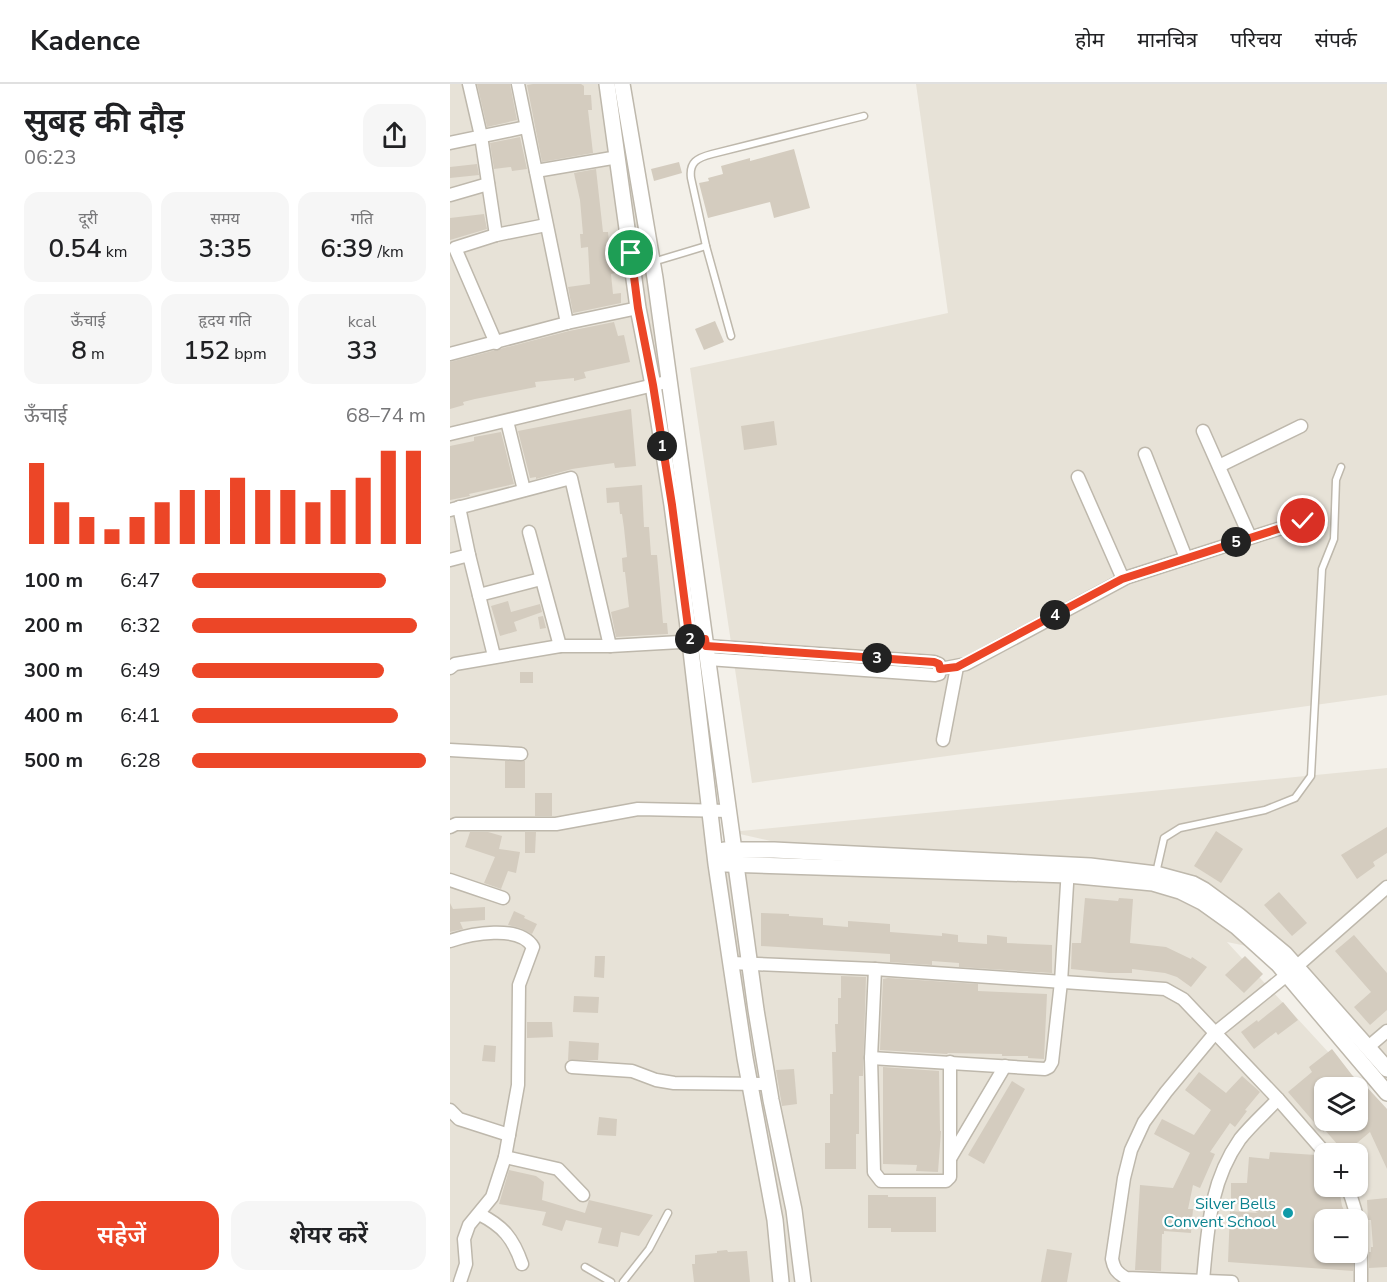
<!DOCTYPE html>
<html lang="hi">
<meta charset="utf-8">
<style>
:root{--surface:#fff;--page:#f6f6f6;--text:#202124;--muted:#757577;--line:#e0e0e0;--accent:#ec4627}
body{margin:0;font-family:"Nunito Sans","Noto Sans Devanagari",sans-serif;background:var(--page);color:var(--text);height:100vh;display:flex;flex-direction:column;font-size:22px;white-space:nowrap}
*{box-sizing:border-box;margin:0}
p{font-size:20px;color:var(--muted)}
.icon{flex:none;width:33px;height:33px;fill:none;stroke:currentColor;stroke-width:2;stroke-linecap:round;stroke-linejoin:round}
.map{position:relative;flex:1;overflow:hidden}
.sheet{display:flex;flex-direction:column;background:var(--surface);width:450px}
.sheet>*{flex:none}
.tools{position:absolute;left:864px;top:993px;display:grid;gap:12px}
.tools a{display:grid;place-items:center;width:54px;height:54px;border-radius:12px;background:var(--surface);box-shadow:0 2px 4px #0004;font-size:30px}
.pin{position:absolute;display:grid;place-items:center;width:51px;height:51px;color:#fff;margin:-26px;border:3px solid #fff;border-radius:50%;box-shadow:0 2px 6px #0007}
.km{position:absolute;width:30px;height:30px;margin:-15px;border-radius:50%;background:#222;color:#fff;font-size:16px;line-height:30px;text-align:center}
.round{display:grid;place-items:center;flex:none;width:63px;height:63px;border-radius:18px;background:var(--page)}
.head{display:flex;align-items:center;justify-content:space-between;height:102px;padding:0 24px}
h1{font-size:33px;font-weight:600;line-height:45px}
.metrics{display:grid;grid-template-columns:repeat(3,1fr);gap:9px;height:102px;padding:6px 24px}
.metrics div{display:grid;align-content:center;border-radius:15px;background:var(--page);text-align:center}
.metrics b{font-size:26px;font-weight:600}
.metrics small{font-size:16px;font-weight:400}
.metrics p{font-size:16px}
.chart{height:168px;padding:12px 24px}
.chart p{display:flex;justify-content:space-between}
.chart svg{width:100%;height:108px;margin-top:6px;stroke:var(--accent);stroke-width:6}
.primary-button{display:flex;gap:12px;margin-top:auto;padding:12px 24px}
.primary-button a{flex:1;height:69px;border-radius:18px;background:var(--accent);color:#fff;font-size:24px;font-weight:600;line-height:69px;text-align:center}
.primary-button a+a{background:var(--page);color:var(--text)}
ul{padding:0 24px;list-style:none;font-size:20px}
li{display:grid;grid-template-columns:96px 72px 1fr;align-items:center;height:45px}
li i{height:15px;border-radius:8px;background:var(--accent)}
header{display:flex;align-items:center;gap:36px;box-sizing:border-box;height:84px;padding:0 30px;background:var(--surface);border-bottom:2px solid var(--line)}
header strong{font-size:28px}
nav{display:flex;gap:33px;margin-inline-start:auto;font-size:21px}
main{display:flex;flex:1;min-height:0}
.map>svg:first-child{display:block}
</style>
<header>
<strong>Kadence</strong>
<nav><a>होम</a><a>मानचित्र</a><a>परिचय</a><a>संपर्क</a></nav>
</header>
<main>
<section class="sheet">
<div class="head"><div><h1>सुबह की दौड़</h1><p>06:23</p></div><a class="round"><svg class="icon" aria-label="share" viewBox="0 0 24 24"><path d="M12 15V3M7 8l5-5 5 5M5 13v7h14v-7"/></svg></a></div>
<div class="metrics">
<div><p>दूरी</p><b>0.54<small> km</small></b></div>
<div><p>समय</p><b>3:35</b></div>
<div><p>गति</p><b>6:39<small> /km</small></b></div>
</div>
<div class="metrics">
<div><p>ऊँचाई</p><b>8<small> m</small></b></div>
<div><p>हृदय गति</p><b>152<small> bpm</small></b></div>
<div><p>kcal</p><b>33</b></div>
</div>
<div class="chart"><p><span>ऊँचाई</span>68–74 m</p>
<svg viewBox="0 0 160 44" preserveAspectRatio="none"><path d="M5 44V11M15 44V27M25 44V33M35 44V38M45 44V33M55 44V27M65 44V22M75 44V22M85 44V17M95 44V22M105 44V22M115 44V27M125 44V22M135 44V17M145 44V6M155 44V6"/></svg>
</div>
<ul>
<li><b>100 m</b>6:47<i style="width:83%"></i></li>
<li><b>200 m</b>6:32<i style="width:96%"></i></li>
<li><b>300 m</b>6:49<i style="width:82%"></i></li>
<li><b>400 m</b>6:41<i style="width:88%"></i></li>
<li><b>500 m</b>6:28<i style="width:100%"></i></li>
</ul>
<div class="primary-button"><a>सहेजें</a><a>शेयर करें</a></div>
</section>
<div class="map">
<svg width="937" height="1198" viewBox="0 0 937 1198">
<rect width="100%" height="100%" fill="#f3f0e9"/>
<g fill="#e7e2d7" fill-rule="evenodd">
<path d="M0,0H169L186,80L248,556L271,772L441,784L281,748L937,684V984L835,870L777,858L937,1032V1198H0ZM874,1004H908V1036H874ZM874,1070H908V1102H874ZM874,1136H908V1168H874Z"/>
<path d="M466,0H937V611L302,699L240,284L498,229Z"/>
</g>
<g fill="#d4ccbf" fill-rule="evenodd">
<path d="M27,0H60L67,36L37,43Z"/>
<path d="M83,0H131L134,2V11H141L142,26H138L143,69L92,78L77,1Z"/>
<path d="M70,53L77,85L62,87L61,83L44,85L40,59Z"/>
<path d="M344,65L360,124L324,134L320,118L258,134L249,99L259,97L258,94L273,90L271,82L300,74V77Z"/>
<path d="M229,78L232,89L204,97L201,85Z"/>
<path d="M27,80L29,91L0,94V83Z"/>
<path d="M146,85L153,148H158L161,178L164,177L165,189L161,190L163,210L171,209V219L123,229L118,203L140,200L138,163L131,164L130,150H133L130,116L124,89Z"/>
<path d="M34,130L37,145L0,156V134Z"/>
<path d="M265,237L274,258L254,266L245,245Z"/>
<path d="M164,238L168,252L174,251L180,278L134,288L136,294L124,297V294L85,298L86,303L25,315L13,318L14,321L0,325V278L119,247Z"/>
<path d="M181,325L186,382L165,384L164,379L142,382L122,385L86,395V393L80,394L68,347Z"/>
<path d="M324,337L327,361L294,366L291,342Z"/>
<path d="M51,348L64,400L19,410L20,412L0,416V362L24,357V353Z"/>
<path d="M192,401L194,443H199L201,471H207L213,539H217L218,550L166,553L161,528L179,523L175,488H173L172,474L177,473L174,444L172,430H170L169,418L157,419L156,404Z"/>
<path d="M58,517L61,528L90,520L92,528L64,538L67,547L50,552L41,522Z"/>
<path d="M93,532L96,544L90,545L88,533Z"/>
<rect x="70" y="588" width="13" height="11"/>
<rect x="55" y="677" width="20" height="27"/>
<rect x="85" y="709" width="17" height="23"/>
<path d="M937,743V769L923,778L925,782L907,795L891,771Z"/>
<path d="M766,747L793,765L771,799L744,782Z"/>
<path d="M20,748H38L52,752L49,765L70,768L66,789L58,787L51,805L34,799L45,773L15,763Z"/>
<path d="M75,748H86L85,769H75Z"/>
<path d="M829,808L857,839L842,852L814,821Z"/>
<path d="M635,814L668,817L669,814L683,815L680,859L716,863L741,875L742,873L757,883L741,903L727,893L715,889L682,885V889H659L621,885L622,859H631Z"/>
<path d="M0,819L3,825L35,823V836L10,838L13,845L0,848Z"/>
<path d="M64,827L75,832L74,834L87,840L82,850L70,844L58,841Z"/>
<path d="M311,829L339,830V832L373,834V841L398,843V837L440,840V848L492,852V849L508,851V858L537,860V851L557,853V859L602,861V889L509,883V879L482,877V881L440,878V870L311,862Z"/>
<path d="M904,851L937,889V926L920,941L904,923L921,908L885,867Z"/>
<path d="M145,872H155L154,894L144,893Z"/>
<path d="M795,872L813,890L794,909L775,891Z"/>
<path d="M391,892L416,893L413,992H409V1050H406V1085H375V1059H380V1010H383L382,968H386L385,940H388V914H391Z"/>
<path d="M438,894L528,900V907L597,910L594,975L578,974V972H552V970L498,969L497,970L430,966L433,895Z"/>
<path d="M124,912L149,913L148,929L123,928Z"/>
<path d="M833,918L848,936L828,951L826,948L804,965L791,948L807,936L808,938Z"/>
<path d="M77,938H102L103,953L77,954Z"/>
<path d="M119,957L149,959L148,976H118Z"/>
<path d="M34,961L46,962L45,978L32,977Z"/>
<path d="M882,965L902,991L912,1001L914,1000L937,1025V1085L920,1048L895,1069L874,1045V1048L863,1037L838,1008L862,988L859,983ZM874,1004H910L908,1006V1036H874Z"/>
<path d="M433,983L489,987L490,1047H491L488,1088L466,1087L467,1081L433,1080Z"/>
<path d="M344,985L347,1020L332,1022L326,986Z"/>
<path d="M749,988L776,1009L792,992L810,1008L795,1026L797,1027L785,1043L780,1039L760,1068L765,1070L750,1104L743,1101L738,1125H743L741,1149L714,1147V1150H712L711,1187L685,1186L690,1101L723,1104L740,1069L704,1050L712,1035L744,1051L761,1026L735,1006Z"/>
<path d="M562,997L575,1005L534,1080L518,1071Z"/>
<path d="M149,1033L167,1035L166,1052L147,1051Z"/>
<path d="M820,1068L866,1071L874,1078L873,1103L889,1104L892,1122L899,1136H874V1168H903V1187L778,1178L780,1127L808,1129L781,1117V1099H797L799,1073L819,1075Z"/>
<path d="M59,1086L86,1092L94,1098L92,1116L135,1129L139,1116L203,1131L189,1152L171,1148L168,1163L148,1159L152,1144L116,1136L112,1147L92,1141L96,1128L49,1120Z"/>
<path d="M418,1111H438V1113H486V1148H441V1144H418Z"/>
<path d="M937,1114V1183L919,1184V1168H921V1163H923L921,1136H918L917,1116Z"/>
<path d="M597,1165L622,1169L617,1198H591Z"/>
<path d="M277,1166L278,1168L297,1167L300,1198H244L242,1180H245V1171L267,1169V1167Z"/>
</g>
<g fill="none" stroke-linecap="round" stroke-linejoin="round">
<defs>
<g id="service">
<path d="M203,178L256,162"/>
<path d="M281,252L256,162L241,94C239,78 247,74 262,70L414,32"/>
<path d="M706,789L714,754L730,744L815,726L845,714L861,692L872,485L884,455L886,396L891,383"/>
<path d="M135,1183L161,1198"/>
<path d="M173,1198L199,1165L218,1129"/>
</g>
<g id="minor">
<path d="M19,0L31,52L46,151"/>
<path d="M68,0L117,239"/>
<path d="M0,59L76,43"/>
<path d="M86,87L168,73"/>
<path d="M0,111L38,100"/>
<path d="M46,259L5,164L46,151L96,141"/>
<path d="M0,270L117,239L188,224"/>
<path d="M57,337L74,406"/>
<path d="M753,347L800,453"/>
<path d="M0,350L212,299"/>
<path d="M695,370L736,474"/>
<path d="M769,382L851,342"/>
<path d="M628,393L673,495"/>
<path d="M9,423L19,471"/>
<path d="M0,426L121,394L160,562"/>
<path d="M79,448L110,562"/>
<path d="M0,476L19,471L44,572"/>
<path d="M29,511L91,495"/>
<path d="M256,562L484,578L489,580V590L485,591L258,575"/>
<path d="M0,584L5,580L110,562H160L248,557"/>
<path d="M490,585L516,580L678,493L853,437"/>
<path d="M493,656L507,583"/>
<path d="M0,666L71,670"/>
<path d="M0,743L6,740H106L188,725L279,727"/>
<path d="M0,796L53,814"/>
<path d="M0,857C20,850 69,840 83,863L69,901L68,1001L55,1073L42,1113L19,1141L14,1155L16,1180L10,1198"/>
<path d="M281,879L425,885L715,905L733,915L828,1015L876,1070"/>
<path d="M425,885L421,974L424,1088L431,1097H496L500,1093V978"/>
<path d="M917,964L937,947"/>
<path d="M421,974L595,985L599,983L602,978L611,898L618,784"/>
<path d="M122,983L182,987L206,996L224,999L318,1000"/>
<path d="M0,1026L9,1035L59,1051"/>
<path d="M55,1073L108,1085L133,1111"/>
<path d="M501,1073L555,982"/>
<path d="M897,1102C912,1140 911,1159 911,1198"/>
<path d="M29,1130C53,1142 63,1154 72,1180"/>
<path d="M753,1196C758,1146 759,1099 790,1055C801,1041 816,1028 828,1015"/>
<path d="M782,1198L676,1194C667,1189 664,1185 662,1175L674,1094L681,1066L694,1038L716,1008L765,949L838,890L937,803"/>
</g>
<g id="tertiary">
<path d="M157,0L188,224L203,301L222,421L240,558L266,780L281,881L295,974L325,1136L331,1198"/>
<path d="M172,0L205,194L306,926L321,1016L344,1126L353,1198"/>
<path d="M274,766H324L640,782L706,790L743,800L754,806L788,831L835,870L937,985"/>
<path d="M275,780L618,791L703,799L730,807L752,818L787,843L828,880L937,1009"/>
</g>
</defs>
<use href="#service" stroke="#beb8ac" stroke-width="9"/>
<use href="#minor" stroke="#beb8ac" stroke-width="15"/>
<use href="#tertiary" stroke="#beb8ac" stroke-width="18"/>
<use href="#service" stroke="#fff" stroke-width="6"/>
<use href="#minor" stroke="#fff" stroke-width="12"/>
<use href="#tertiary" stroke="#fff" stroke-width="15"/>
</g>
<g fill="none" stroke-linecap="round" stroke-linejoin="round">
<defs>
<path id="route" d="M181,169L188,224L203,301L222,421L240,558L255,555L256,562L484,578L489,580L490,585L507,583L672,495L853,437"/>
</defs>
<use href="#route" stroke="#fff" stroke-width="12"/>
<use href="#route" stroke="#ec4627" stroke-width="8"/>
</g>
<circle fill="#0f9aa8" stroke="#fff" stroke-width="2" cx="838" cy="1129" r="6"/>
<g text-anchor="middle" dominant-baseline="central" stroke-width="4.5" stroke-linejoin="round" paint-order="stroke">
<g font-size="16" fill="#0d838f" stroke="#fff" text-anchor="end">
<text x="826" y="1120">Silver Bells<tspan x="826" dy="18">Convent School</tspan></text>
</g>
</g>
</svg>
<div class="tools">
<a><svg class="icon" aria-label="layers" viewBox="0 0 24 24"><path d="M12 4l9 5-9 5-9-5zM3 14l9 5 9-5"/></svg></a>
<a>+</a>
<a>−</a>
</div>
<div class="pin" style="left:181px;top:169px;background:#1e9e55"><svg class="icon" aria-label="arrive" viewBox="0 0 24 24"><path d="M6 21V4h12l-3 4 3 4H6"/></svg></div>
<div class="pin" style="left:853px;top:437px;background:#d93025"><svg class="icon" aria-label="check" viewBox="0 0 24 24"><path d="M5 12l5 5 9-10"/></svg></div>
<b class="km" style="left:212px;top:362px">1</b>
<b class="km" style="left:240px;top:555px">2</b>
<b class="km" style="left:427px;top:574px">3</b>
<b class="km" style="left:605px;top:531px">4</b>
<b class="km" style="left:786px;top:458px">5</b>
</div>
</main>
